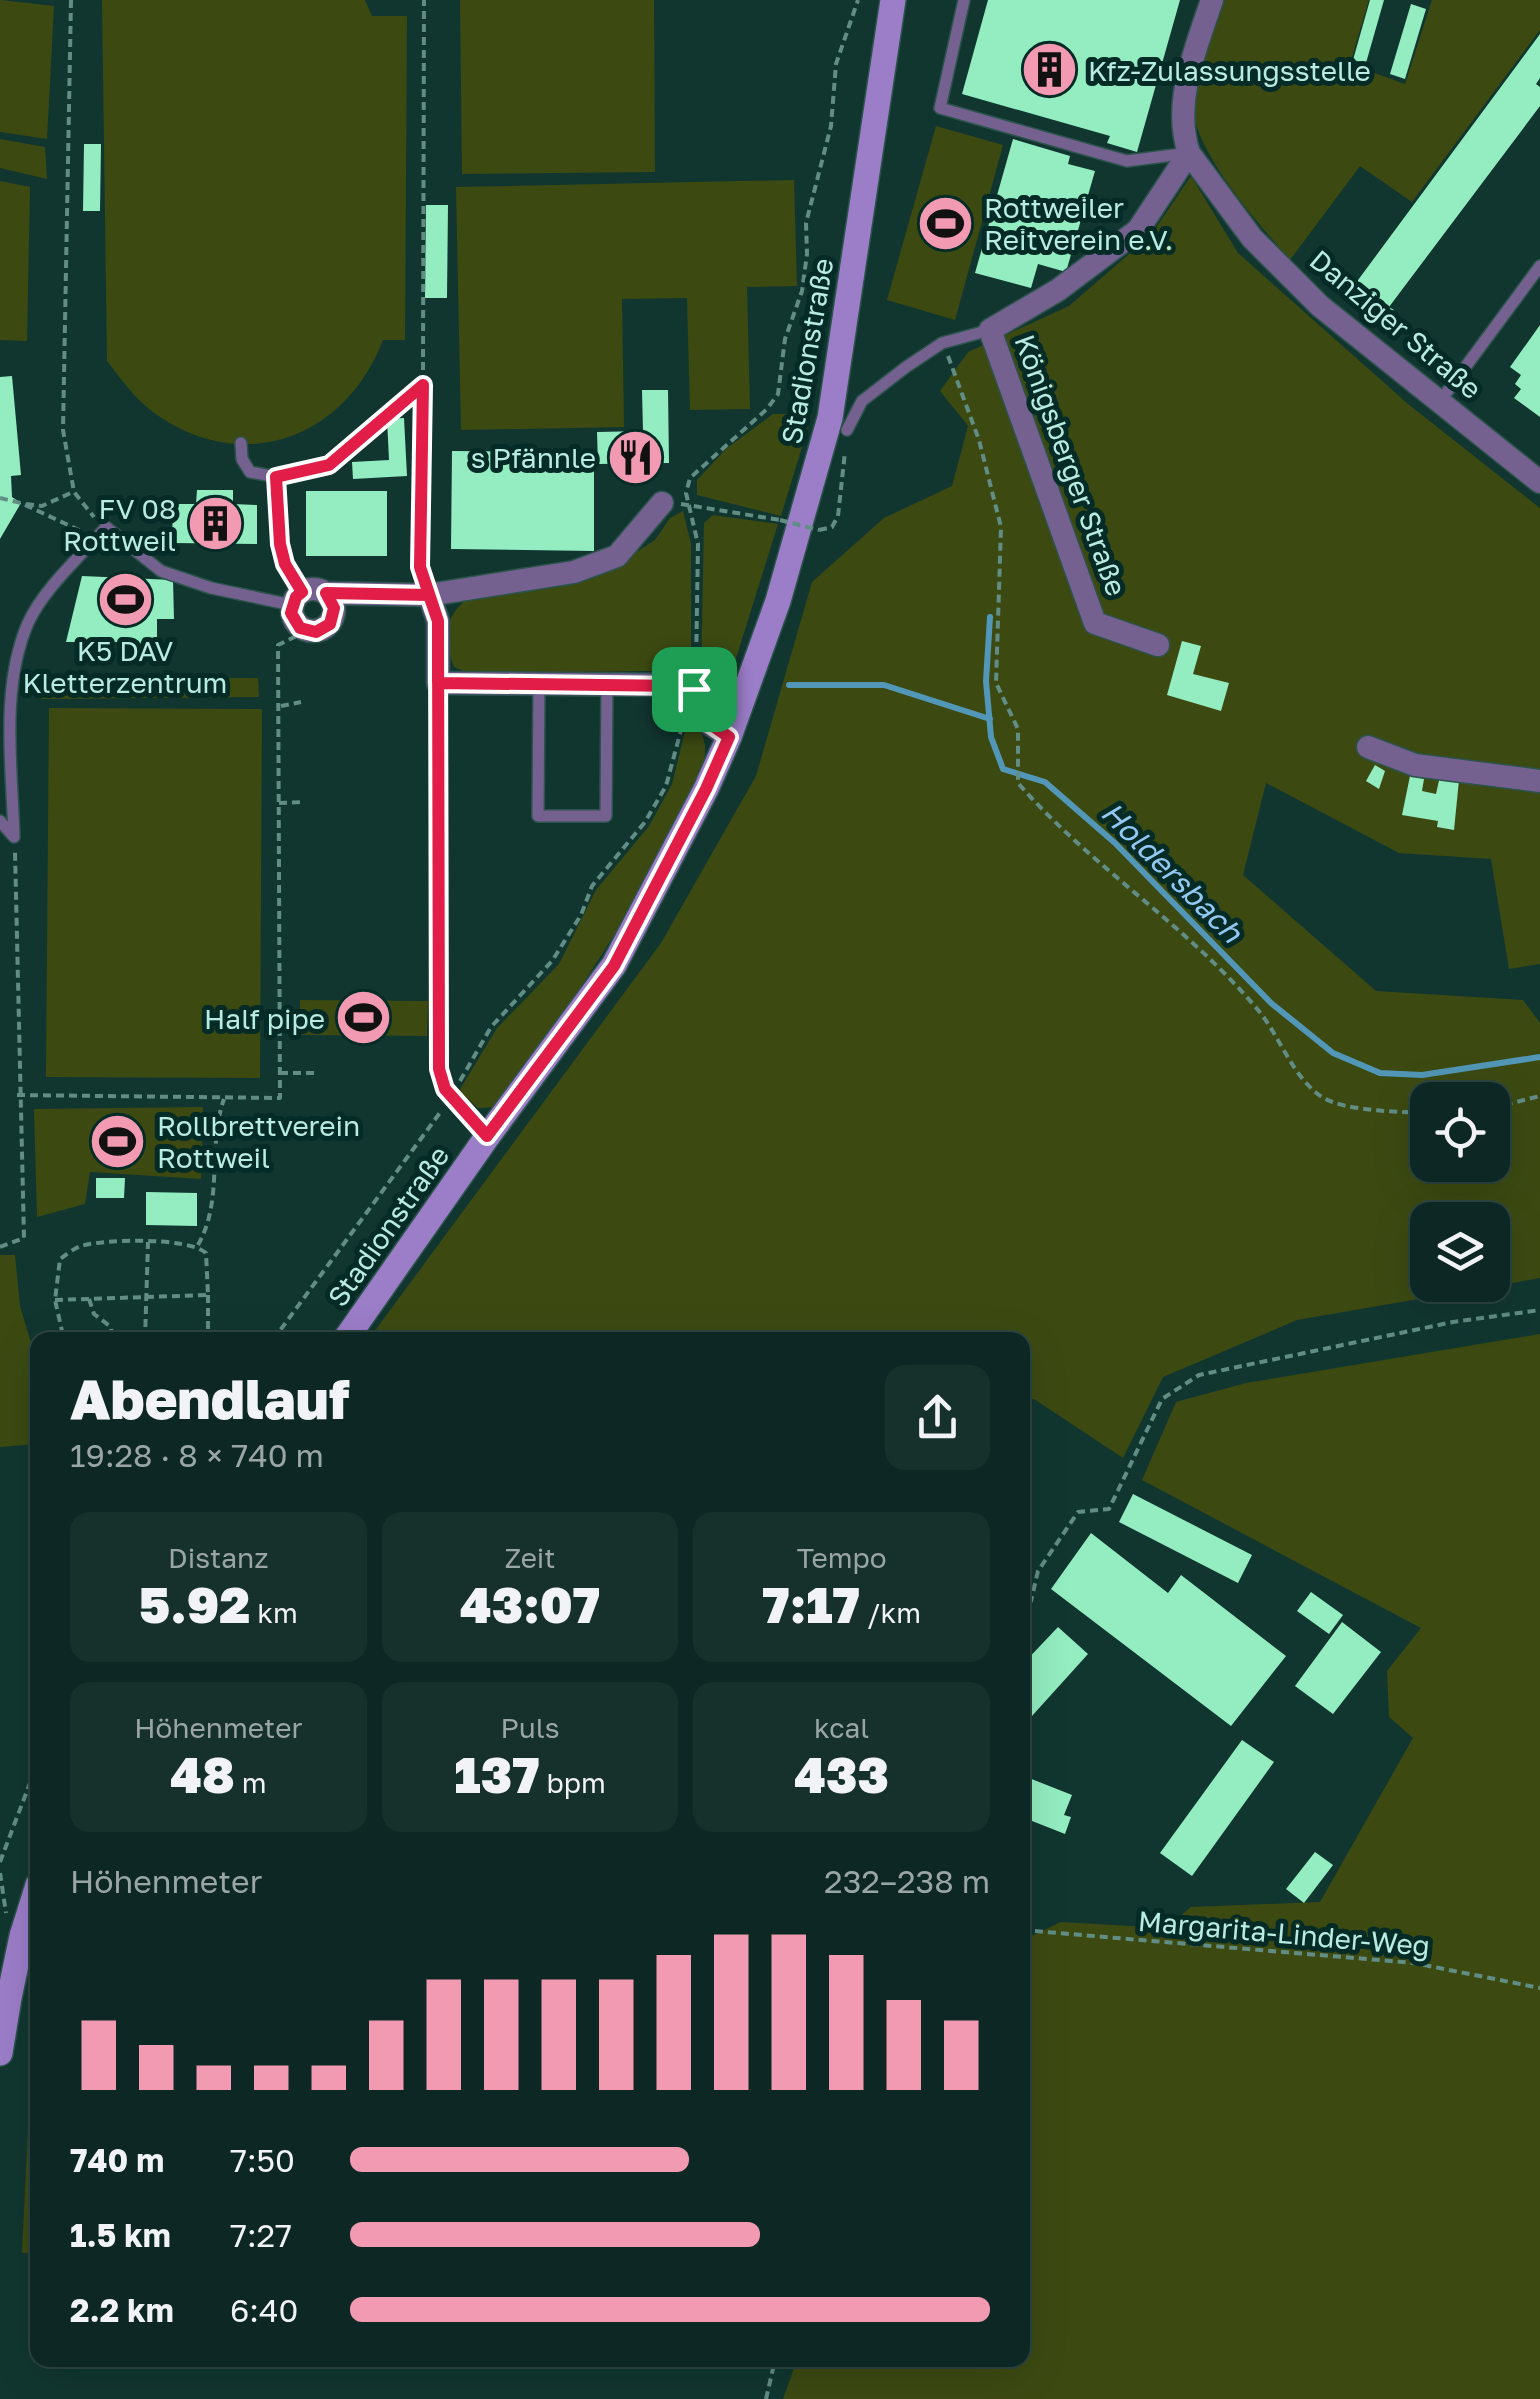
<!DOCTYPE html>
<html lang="de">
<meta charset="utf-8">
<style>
:root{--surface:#0d2824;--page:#16302c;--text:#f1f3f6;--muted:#9aa6a6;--line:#2d4441;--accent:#f19ab2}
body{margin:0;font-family:"Golos Text",sans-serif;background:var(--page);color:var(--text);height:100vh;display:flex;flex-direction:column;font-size:38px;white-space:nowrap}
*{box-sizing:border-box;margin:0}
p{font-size:32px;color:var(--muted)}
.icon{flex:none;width:55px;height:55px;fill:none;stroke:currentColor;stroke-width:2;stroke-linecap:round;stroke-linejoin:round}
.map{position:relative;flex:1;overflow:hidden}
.side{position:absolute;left:30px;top:1332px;width:1000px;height:1035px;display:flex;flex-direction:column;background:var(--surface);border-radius:20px;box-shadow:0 10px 40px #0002,0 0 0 2px var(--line)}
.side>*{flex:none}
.tools{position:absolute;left:1410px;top:1082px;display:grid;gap:20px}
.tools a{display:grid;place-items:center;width:100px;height:100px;border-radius:20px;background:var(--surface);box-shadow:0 10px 40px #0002,0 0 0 2px var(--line);font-size:50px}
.pin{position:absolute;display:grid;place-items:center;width:85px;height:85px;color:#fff;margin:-42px;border-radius:20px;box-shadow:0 5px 15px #0006}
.round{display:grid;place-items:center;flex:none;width:105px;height:105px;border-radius:20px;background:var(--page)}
.overview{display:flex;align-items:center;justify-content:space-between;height:170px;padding:0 40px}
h1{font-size:55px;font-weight:800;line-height:75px}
.figures{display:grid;grid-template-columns:repeat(3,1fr);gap:15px;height:170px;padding:10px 40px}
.figures div{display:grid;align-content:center;border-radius:20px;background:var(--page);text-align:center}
.figures b{font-size:50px;font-weight:800}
.figures small{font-size:28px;font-weight:400}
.figures p{font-size:28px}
.chart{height:280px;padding:20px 40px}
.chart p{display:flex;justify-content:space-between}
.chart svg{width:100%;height:180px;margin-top:10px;stroke:var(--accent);stroke-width:6}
ul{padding:0 40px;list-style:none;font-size:32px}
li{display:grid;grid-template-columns:160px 120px 1fr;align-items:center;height:75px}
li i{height:25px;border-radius:12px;background:var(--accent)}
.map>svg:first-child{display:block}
</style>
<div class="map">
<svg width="1540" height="2399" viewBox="0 0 1540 2399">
<rect width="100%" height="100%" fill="#113630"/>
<g fill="#3c4a12" fill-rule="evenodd">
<path d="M0,0L54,6L47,139L0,132Z"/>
<path d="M102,0H365L372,16H407L405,340H383C345,439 242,477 153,412C134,398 121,379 107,361Z"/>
<path d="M460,0H654L655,172L462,174Z"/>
<path d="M1224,0H1369L1350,64L1405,84L1432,0H1540V30L1412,202L1360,166L1290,260C1259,224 1201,160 1193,112C1189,82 1215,29 1224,0Z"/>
<path d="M936,126L1003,145L955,320L887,300Z"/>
<path d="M0,139L45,147L47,179L0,168Z"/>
<path d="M1191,176L1238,253L1408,404L1540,508V964L1509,969L1491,859L1399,853L1266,783L1243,875L1376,991L1523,1000L1540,1023V1278L1297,1320L1163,1377L1123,1458L1034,1399L1023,1400L1022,1340H368L661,943L756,776L812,582L884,518L952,486L968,426L940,391L968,352L1069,306L1151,235ZM1428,1100H1492V1165H1428ZM1428,1220H1492V1285H1428Z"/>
<path d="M794,180L797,286L747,287L750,409L690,410L687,298L622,299L624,427L461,430L456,187Z"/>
<path d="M0,181L30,187L27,341L0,340Z"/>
<path d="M773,414H812L781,516L697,495V480L727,448Z"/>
<path d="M683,511L691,544V679L654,671L469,673L454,667C443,639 444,615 469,598L620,563L655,540L670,518Z"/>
<path d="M713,515L778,524L729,681L701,680L704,523Z"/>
<path d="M258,678L259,697L41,699V679Z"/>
<path d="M49,708L262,709L260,1078L46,1077Z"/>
<path d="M688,719C698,728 706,736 705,751C704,783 681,816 667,843C617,937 559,1022 496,1107L478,1108L459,1091L497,1028L559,964L596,890L649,826L672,784Z"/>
<path d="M300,1000L428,1001L427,1036L300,1035Z"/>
<path d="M203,1107L201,1179L90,1172L85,1204L37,1217L34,1109Z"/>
<path d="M0,1255H15L20,1306L37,1363V1444L0,1447Z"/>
<path d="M1540,1334V2399H783L797,2360H1022L1023,1940L1061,1922L1165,1928L1191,1907L1320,1902L1413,1738L1389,1717L1387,1671L1421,1628L1142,1480L1176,1402L1246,1383Z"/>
<path d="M37,2005V2253H22L34,2006Z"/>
</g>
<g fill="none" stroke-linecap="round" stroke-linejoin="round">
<g stroke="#5297b7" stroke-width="6">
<path d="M990,617L986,681L991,737L1003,769L1045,782L1115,843L1271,1003L1333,1053L1380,1073L1422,1075L1540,1057"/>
<path d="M789,685H884L990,719"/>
</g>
</g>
<g fill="#93edc1">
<path d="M988,0H1180L1137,152L1107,143L1110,136L962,94Z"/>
<path d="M1370,0H1384L1366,63L1353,60Z"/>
<path d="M1411,4L1426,9L1405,79L1390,74Z"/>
<path d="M1540,34V78L1536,84L1540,87V106L1389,307L1394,310L1382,326L1344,299Z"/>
<path d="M1013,139L1070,156L1068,164L1095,171L1066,272L1038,264L1031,288L975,273Z"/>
<path d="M84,144H101L100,211H83Z"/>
<path d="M426,205H448L447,298H425Z"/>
<path d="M1540,325V417L1514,398L1521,389L1515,384L1521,375L1510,367Z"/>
<path d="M12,376L21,475L11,476L12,497L21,503L0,539V377Z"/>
<path d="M642,390H668L669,463L598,464L597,432L643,431Z"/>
<path d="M404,418L407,476L353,479L352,462L389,460L387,419Z"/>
<path d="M452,451L594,452V551L451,549Z"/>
<path d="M197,490H233V504L257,505V544L172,543L173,504H196Z"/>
<rect x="306" y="491" width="81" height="65"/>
<path d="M82,576L173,580L174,619H157V649H124V642H66Z"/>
<path d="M1182,641L1201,646L1193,674L1229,683L1221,711L1167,695Z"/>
<path d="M1375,765L1385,771L1379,789L1366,781Z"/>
<path d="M1410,776L1424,779L1422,791L1436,794L1440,776L1459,780L1454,830L1437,827L1438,821L1402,815Z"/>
<path d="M96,1178H125L124,1198H96Z"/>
<path d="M146,1192L197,1193V1226L146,1225Z"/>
<path d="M1440,1285H1489L1490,1301L1440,1303Z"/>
<path d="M1133,1494L1252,1555L1238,1583L1119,1522Z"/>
<path d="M1091,1533L1168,1593L1181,1575L1286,1656L1231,1726L1051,1589Z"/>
<path d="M1311,1592L1343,1615L1329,1634L1297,1611Z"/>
<path d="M1342,1622L1381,1652L1333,1714L1295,1686Z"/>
<path d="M1058,1627L1088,1654L1022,1727V1665Z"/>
<path d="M1242,1740L1274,1762L1192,1876L1160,1853Z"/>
<path d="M1022,1770L1031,1773L1029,1778L1072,1795L1064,1815L1071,1817L1065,1834L1022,1817Z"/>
<path d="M1315,1852L1333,1865L1304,1903L1286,1889Z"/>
</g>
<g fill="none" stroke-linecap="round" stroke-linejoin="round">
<defs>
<g id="lane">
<path d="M964,0L940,108L1127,161L1189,153"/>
<path d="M423,385L420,567L429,595"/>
<path d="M1441,400L1540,266"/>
<path d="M847,430L862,401L906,367L942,343L990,330"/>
<path d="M241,443L242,459L250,472L277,477L329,465L423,385"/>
<path d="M277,477L280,544L285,563L302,592"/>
<path d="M438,683L439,1069L445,1089L487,1137"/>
<path d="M539,684L538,816H606L607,685"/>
<path d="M0,821L14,837C12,767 0,688 28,623C44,588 81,556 106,527L161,571L211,588L292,605"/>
</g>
<g id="street">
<path d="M1212,0C1196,48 1172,103 1189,153L1252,238L1320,306L1540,482"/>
<circle cx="313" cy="610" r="21"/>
<path d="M326,593L429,595L438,621V683L681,685L741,703"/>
<path d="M429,595L574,572L617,556L662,503"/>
<path d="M1158,645L1095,623L990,330L1058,290L1138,230L1189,153"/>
<path d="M664,687L674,700L729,737"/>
<path d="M1368,747L1415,765L1540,781"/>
</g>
<g id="secondary">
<path d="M345,1340L487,1137L614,965L706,789L729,737L778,601L830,418L893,0"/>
<path d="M22,1936L38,1885"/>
<path d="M0,2053L9,1998"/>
</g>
</defs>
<use href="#lane" stroke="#2c534c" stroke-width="14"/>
<use href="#street" stroke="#2c534c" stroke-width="25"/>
<use href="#secondary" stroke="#2c534c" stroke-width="28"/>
<g stroke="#618d85" stroke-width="4" stroke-dasharray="8 5" stroke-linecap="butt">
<path d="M71,0L63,430L74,492L94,517"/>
<path d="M948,356L979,440L1001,527L996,683L1018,729V783C1090,866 1187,925 1258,1010C1280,1036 1292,1077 1322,1097C1343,1111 1401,1112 1428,1113"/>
<path d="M423,370L424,0"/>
<path d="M0,498L21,503L83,532"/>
<path d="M26,504L42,506L73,492"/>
<path d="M681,504L780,520"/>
<path d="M819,530L832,527L838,516L845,452"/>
<path d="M696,668L698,544L686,493L690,478L767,409L778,394L785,339L802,291L807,254L806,223L831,126L836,64L858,0"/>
<path d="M281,706L301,702"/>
<path d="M279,803L303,802"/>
<path d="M280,1073H318"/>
<path d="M460,1081L491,1027L552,961L581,915L592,886L645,822L666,786L681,730"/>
<path d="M17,1095L280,1098L278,645L307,631"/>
<path d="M1492,1108L1540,1096"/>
<path d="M198,1245C224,1199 207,1147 224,1099"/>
<path d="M0,1247L24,1238L15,852"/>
<path d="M208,1295V1340"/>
<path d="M89,1299L94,1314L111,1327L112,1340"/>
<path d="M55,1300L208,1295L206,1253C188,1237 105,1239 81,1246C74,1248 66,1255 60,1259L55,1300L64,1340"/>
<path d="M145,1340L148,1242"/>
<path d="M273,1340L442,1110"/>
<path d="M1022,1614L1031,1601L1038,1571L1078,1512L1109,1509L1162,1399L1199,1375L1453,1322L1540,1310"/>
<path d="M0,1862L38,1762"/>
<path d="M0,1873L6,1913"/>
<path d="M1022,1930L1414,1963L1540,1988"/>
<path d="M766,2399L775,2360"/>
</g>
<use href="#lane" stroke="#746190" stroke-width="11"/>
<use href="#street" stroke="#746190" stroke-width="22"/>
<use href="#secondary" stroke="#9b7dc8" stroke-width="25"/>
<defs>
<path id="secondary-bridge" d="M9,1998L22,1936"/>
</defs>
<use href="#secondary-bridge" stroke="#2c534c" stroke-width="28" stroke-linecap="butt"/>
<path stroke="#618d85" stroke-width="4" stroke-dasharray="8 5" stroke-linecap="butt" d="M780,520L819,530"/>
<use href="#secondary-bridge" stroke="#9b7dc8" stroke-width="25"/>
</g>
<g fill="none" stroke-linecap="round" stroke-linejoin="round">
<defs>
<path id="route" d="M694,689L681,686L438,683V621L420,567L423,385L329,465L276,477L280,544L285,564L302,592L296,597L291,613L300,628L316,632L330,624L334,608L326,593L429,595L438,621L439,1069L445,1089L487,1136L614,966L706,789L729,737L687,708L694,689"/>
</defs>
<use href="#route" stroke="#fff" stroke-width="20"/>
<use href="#route" stroke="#e11d48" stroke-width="12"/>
</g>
<defs>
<symbol id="building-disc" viewBox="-11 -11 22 22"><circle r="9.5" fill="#f19ab2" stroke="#052b26"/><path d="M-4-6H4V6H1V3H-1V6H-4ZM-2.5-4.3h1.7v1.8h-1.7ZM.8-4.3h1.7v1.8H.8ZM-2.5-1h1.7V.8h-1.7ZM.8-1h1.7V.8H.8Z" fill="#111"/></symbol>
<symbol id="stadium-disc" viewBox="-11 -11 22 22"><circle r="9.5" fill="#f19ab2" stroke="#052b26"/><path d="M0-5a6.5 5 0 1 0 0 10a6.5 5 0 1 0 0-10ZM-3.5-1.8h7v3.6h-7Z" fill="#111"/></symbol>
<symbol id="restaurant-disc" viewBox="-11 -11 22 22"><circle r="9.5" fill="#f19ab2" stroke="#052b26"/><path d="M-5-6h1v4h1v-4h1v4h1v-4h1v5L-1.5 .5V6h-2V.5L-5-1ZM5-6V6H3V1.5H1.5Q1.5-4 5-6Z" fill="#111"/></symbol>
</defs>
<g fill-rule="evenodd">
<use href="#building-disc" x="1018" y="38" width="63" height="63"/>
<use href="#stadium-disc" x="914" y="192" width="63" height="63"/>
<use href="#restaurant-disc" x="604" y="426" width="63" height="63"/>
<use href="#building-disc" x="184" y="492" width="63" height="63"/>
<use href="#stadium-disc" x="94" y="568" width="63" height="63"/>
<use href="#stadium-disc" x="332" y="986" width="63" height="63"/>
<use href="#stadium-disc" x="86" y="1110" width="63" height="63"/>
</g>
<g text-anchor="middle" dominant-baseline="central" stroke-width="10" stroke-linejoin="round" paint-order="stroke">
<g font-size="28" fill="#b8ebe1" stroke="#052b26" text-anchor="start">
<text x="1088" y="70">Kfz-Zulassungsstelle</text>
<text x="984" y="207">Rottweiler<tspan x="984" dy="32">Reitverein e.V.</tspan></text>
<text x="596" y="457" text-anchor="end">s Pfännle</text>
<text x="176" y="508" text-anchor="end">FV 08<tspan x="176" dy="32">Rottweil</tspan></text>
<text x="125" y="650" text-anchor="middle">K5 DAV<tspan x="125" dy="32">Kletterzentrum</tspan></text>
<text x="325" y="1018" text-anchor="end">Half pipe</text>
<text x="157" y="1125">Rollbrettverein<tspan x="157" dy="32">Rottweil</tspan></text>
</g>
<g font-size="28" fill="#b8ebe1" stroke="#052b26">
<text transform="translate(1396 324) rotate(40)">Danziger Straße</text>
<text transform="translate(807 351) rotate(-80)">Stadionstraße</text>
<text transform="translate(1071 465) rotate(70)">Königsberger Straße</text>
<text transform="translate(388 1226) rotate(-55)">Stadionstraße</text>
<text transform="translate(1284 1933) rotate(5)">Margarita-Linder-Weg</text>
</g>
<g font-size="30" font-style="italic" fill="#92c9f3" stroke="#052b26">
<text transform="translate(1172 872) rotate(45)">Holdersbach</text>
</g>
</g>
</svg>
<div class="tools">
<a><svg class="icon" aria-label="locate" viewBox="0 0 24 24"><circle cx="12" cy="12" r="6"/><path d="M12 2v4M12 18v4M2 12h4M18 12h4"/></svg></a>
<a><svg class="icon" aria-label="layers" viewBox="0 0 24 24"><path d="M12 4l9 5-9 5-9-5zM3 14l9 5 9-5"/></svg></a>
</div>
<div class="pin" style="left:694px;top:689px;background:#1e9e55"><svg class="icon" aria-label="arrive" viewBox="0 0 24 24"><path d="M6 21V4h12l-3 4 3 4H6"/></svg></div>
<section class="side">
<div class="overview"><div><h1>Abendlauf</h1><p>19:28 · 8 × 740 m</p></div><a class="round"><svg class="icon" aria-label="share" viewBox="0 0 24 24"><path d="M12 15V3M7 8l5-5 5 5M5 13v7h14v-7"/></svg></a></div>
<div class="figures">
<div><p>Distanz</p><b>5.92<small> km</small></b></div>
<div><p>Zeit</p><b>43:07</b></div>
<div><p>Tempo</p><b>7:17<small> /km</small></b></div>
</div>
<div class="figures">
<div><p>Höhenmeter</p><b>48<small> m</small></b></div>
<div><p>Puls</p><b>137<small> bpm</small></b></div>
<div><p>kcal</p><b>433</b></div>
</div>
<div class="chart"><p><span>Höhenmeter</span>232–238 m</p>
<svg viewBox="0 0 160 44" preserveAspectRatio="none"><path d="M5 44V27M15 44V33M25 44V38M35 44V38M45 44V38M55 44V27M65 44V17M75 44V17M85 44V17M95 44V17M105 44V11M115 44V6M125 44V6M135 44V11M145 44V22M155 44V27"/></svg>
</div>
<ul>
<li><b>740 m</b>7:50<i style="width:53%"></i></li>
<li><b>1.5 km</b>7:27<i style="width:64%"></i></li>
<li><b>2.2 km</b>6:40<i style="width:100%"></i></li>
</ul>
</section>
</div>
